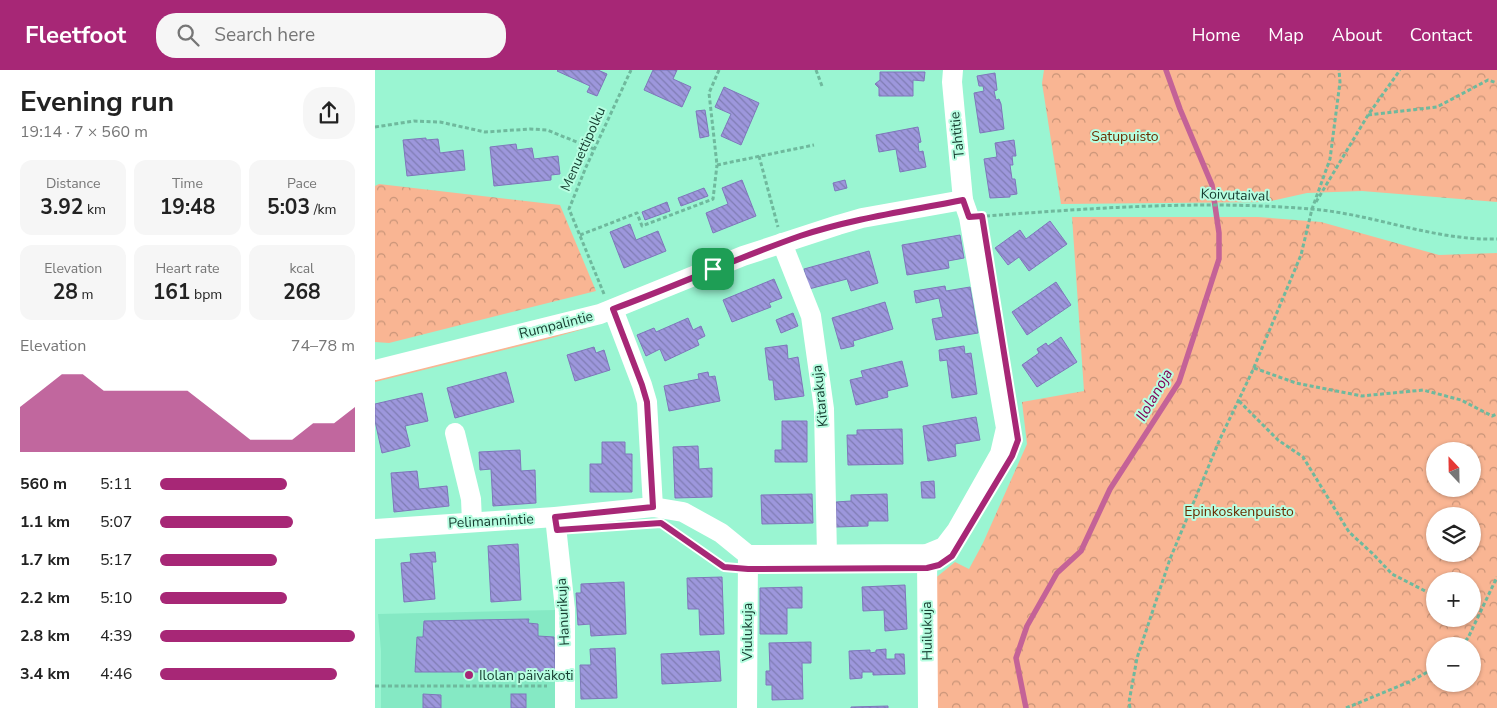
<!DOCTYPE html>
<meta charset="utf-8">
<style>
:root{--surface:#fff;--page:#f6f6f6;--text:#222;--muted:#767676;--accent:#a72776}
body{margin:0;font-family:"Nunito Sans",sans-serif;background:var(--page);color:var(--text);height:100vh;display:flex;flex-direction:column;font-size:19px;white-space:nowrap}
*{box-sizing:border-box;margin:0}
p{font-size:16px;color:var(--muted)}
.icon{flex:none;width:28px;height:28px;fill:none;stroke:currentColor;stroke-width:2;stroke-linecap:round;stroke-linejoin:round}
.map{position:relative;flex:1;overflow:hidden}
.drawer{display:flex;flex-direction:column;background:var(--surface);width:375px}
.drawer>*{flex:none}
.needle{width:32px;rotate:338deg}
.controls{position:absolute;left:1051px;top:372px;display:grid;gap:10px}
.controls a{display:grid;place-items:center;width:55px;height:55px;border-radius:50%;background:var(--surface);box-shadow:0 1px 4px #0004;font-size:25px}
.pin{position:absolute;display:grid;place-items:center;width:42px;height:42px;color:#fff;margin:-21px;border-radius:10px;box-shadow:0 2px 8px #0006}
.round{display:grid;place-items:center;flex:none;width:52px;height:52px;border-radius:20px;background:var(--page)}
.head{display:flex;align-items:center;justify-content:space-between;height:85px;padding:0 20px}
h1{font-size:28px;font-weight:700;line-height:38px}
.stats{display:grid;grid-template-columns:repeat(3,1fr);gap:8px;height:85px;padding:5px 20px}
.stats div{display:grid;align-content:center;border-radius:12px;background:var(--page);text-align:center}
.stats b{font-size:21px;font-weight:700}
.stats small{font-size:14px;font-weight:400}
.stats p{font-size:14px}
.chart{height:140px;padding:10px 20px}
.chart p{display:flex;justify-content:space-between}
.chart svg{width:100%;height:90px;margin-top:5px;fill:var(--accent);opacity:.7}
ul{padding:0 20px;list-style:none;font-size:16px}
li{display:grid;grid-template-columns:80px 60px 1fr;align-items:center;height:38px}
li i{height:12px;border-radius:6px;background:var(--accent)}
header{display:flex;align-items:center;gap:30px;box-sizing:border-box;height:70px;padding:0 25px;background:var(--accent);color:#fff}
header strong{font-size:24px}
nav{display:flex;gap:28px;margin-inline-start:auto;font-size:18px}
.search{width:350px;height:45px;background:var(--page);display:flex;align-items:center;gap:12px;box-sizing:border-box;padding:0 18px;border-radius:20px;color:var(--muted);font-size:19px}
main{display:flex;flex:1;min-height:0}
.map>svg:first-child{display:block}
</style>
<header>
<strong>Fleetfoot</strong>
<div class="search"><svg class="icon" aria-label="search" viewBox="0 0 24 24"><circle cx="10" cy="10" r="6"/><path d="M15 15l6 6"/></svg>Search here</div>
<nav><a>Home</a><a>Map</a><a>About</a><a>Contact</a></nav>
</header>
<main>
<section class="drawer">
<div class="head"><div><h1>Evening run</h1><p>19:14 · 7 × 560 m</p></div><a class="round"><svg class="icon" aria-label="share" viewBox="0 0 24 24"><path d="M12 15V3M7 8l5-5 5 5M5 13v7h14v-7"/></svg></a></div>
<div class="stats">
<div><p>Distance</p><b>3.92<small> km</small></b></div>
<div><p>Time</p><b>19:48</b></div>
<div><p>Pace</p><b>5:03<small> /km</small></b></div>
</div>
<div class="stats">
<div><p>Elevation</p><b>28<small> m</small></b></div>
<div><p>Heart rate</p><b>161<small> bpm</small></b></div>
<div><p>kcal</p><b>268</b></div>
</div>
<div class="chart"><p><span>Elevation</span>74–78 m</p>
<svg viewBox="0 0 160 44" preserveAspectRatio="none"><path d="M0 44V22L10 14L20 6L30 6L40 14L50 14L60 14L70 14L80 14L90 22L100 30L110 38L120 38L130 38L140 30L150 30L160 22V44z"/></svg>
</div>
<ul>
<li><b>560 m</b>5:11<i style="width:65%"></i></li>
<li><b>1.1 km</b>5:07<i style="width:68%"></i></li>
<li><b>1.7 km</b>5:17<i style="width:60%"></i></li>
<li><b>2.2 km</b>5:10<i style="width:65%"></i></li>
<li><b>2.8 km</b>4:39<i style="width:100%"></i></li>
<li><b>3.4 km</b>4:46<i style="width:91%"></i></li>
</ul>
</section>
<div class="map">
<svg width="1122" height="638" viewBox="0 0 1122 638">
<defs>
<pattern id="forest-crowns" width="20" height="18" patternUnits="userSpaceOnUse" patternTransform="scale(1.25)"><rect width="20" height="18" fill="#f9b593"/><path d="M2 6a3 3 0 1 1 6 0M12 15a3 3 0 1 1 6 0" fill="none" stroke="#c89478"/></pattern>
<pattern id="building-back-hatch" width="6" height="6" patternUnits="userSpaceOnUse" patternTransform="scale(1.25)"><rect width="6" height="6" fill="#9d97dc"/><path d="M-1 5l2 2M0 0l6 6M5-1l2 2" fill="none" stroke="#7f7cb3"/></pattern>
</defs>
<rect width="100%" height="100%" fill="#9af5d2"/>
<path fill="#85e9c4" d="M181,540L183,638H6V581L3,544Z"/>
<path fill="#f9b593" d="M219,256L177,268L0,312V309Z"/>
<g fill="url(#forest-crowns)" fill-rule="evenodd">
<path d="M669,0H1122V132L987,121L932,123L892,132L686,134L667,13Z"/>
<path d="M4,114L185,135L221,221L14,273L0,272V116Z"/>
<path d="M697,147H883L946,152L1064,185L1122,183V638H561L558,510L580,492L594,499L608,473L652,374L647,332L709,321ZM1060,381H1098V419H1060ZM1060,446H1098V484H1060ZM1060,511H1098V549H1060ZM1060,576H1098V614H1060Z"/>
</g>
<g fill="none" stroke-linecap="round" stroke-linejoin="round">
<path stroke="#c46297" stroke-width="5.5" d="M651,638L641,588L652,556L682,503L706,481L735,419L804,312L844,189V163L837,115L805,39L791,0"/>
</g>
<g fill="url(#building-back-hatch)" stroke="#7e77ba">
<path d="M183,0H223L232,4L222,26L212,22L215,16L182,1Z"/>
<path d="M278,0H302L298,9L316,17L307,37L269,20Z"/>
<path d="M505,2H550L549,11L538,10V26H504V18L500,14L505,10Z"/>
<path d="M620,3L622,20L619,21L621,30L624,29L626,34L629,59L605,63L599,23L609,21L608,16H604L602,6Z"/>
<path d="M349,17L384,33L366,75L346,66L356,44L340,37Z"/>
<path d="M330,40L334,66L325,68L321,41Z"/>
<path d="M543,57L546,72L543,73L544,82L548,81L551,97L525,102L521,79L504,82L501,65Z"/>
<path d="M51,68V70L63,69L65,83L88,80L90,100L32,106L28,70Z"/>
<path d="M639,70L641,86H637L638,95H635L637,109H640L642,124L635,125V127L615,128L609,89L622,87L620,73Z"/>
<path d="M141,74L142,80L157,78L159,89L183,86L185,104L176,105V110L119,116L115,77Z"/>
<path d="M367,110L381,146L338,163L331,143L353,134L347,118Z"/>
<path d="M470,110L472,118L460,121L458,113Z"/>
<path d="M329,118L333,126L306,136L303,128Z"/>
<path d="M292,132L295,141L270,150L267,142Z"/>
<path d="M675,151L692,174L654,201L644,187L633,195L620,178L645,160L651,169Z"/>
<path d="M255,154L261,170L283,161L291,181L249,198L235,162Z"/>
<path d="M585,165L589,188L573,191L574,198L532,205L527,175Z"/>
<path d="M494,181L503,213L476,221L472,209L434,219L429,199Z"/>
<path d="M399,209L407,228L394,233L396,237L357,252L348,230Z"/>
<path d="M681,212L696,235L652,265L637,242Z"/>
<path d="M570,216L571,221L595,217L603,263L561,270L557,249L568,247L564,228L541,233L539,221Z"/>
<path d="M510,232L518,259L478,271L479,276L466,279L457,248Z"/>
<path d="M418,243L423,256L406,263L401,250Z"/>
<path d="M313,248L318,260L326,256L330,266L322,270L324,275L290,291L285,279L271,286L262,265L279,258L281,262Z"/>
<path d="M686,267L702,292L662,317L647,295L664,283L662,279L671,273L673,276Z"/>
<path d="M412,275L413,289L423,287L429,326L400,330L398,310H394L390,278Z"/>
<path d="M589,276L590,284L596,283L602,324L577,328L572,290L565,291L564,280Z"/>
<path d="M219,277L221,283L229,280L235,300L200,311L192,285Z"/>
<path d="M527,291L533,316L512,321L513,327L481,335L475,310L488,307L486,301Z"/>
<path d="M131,302L139,332L80,348L72,318Z"/>
<path d="M333,302L334,307L340,306L345,331L294,341L289,316L324,309L323,304Z"/>
<path d="M47,323L53,351L30,356L35,376L7,383L0,351V334Z"/>
<path d="M601,347L605,370L580,374L581,386L553,391L548,356Z"/>
<path d="M407,351H432V392H400V380H407Z"/>
<path d="M527,359L528,394L473,395L472,365H482V360Z"/>
<path d="M227,372H250V384H257V422H215V394H227Z"/>
<path d="M323,376L324,399L337,398V427L300,428L298,377Z"/>
<path d="M145,380L146,401L160,400L161,433L118,436L116,399L105,400L104,382Z"/>
<path d="M42,401L44,419L72,416L74,436L19,442L16,403Z"/>
<path d="M559,411L560,428H547L546,412Z"/>
<path d="M437,424L438,453L387,454L386,425Z"/>
<path d="M512,424L513,451H493V456L461,457V432L476,431V425Z"/>
<path d="M143,474L146,530L116,532L113,476Z"/>
<path d="M60,482L61,492H57L60,529L29,532L26,493L36,492L35,484Z"/>
<path d="M347,507L349,564L325,565L324,539H313L312,508Z"/>
<path d="M249,512L251,564L216,566L215,554L203,555L201,523H206V514Z"/>
<path d="M530,515L532,559L510,561L509,540L488,541L487,517Z"/>
<path d="M427,517V538H412V564H385V518Z"/>
<path d="M154,549L153,553L163,554V566L179,567L180,602H40L42,567H48L49,551Z"/>
<path d="M436,572V593H427L428,629L397,630V615H391V601H395L394,573Z"/>
<path d="M240,578L242,628L206,629L205,595H216L215,579Z"/>
<path d="M511,579V589H520V584H529L530,604L498,605V602H487V608L475,609L474,581L495,580V583L501,582V580Z"/>
<path d="M344,581L346,611L287,614L286,584Z"/>
<path d="M48,624L66,625V638H48Z"/>
<rect x="136" y="624" width="15" height="14"/>
<path d="M513,636V638H476V637Z"/>
</g>
<g fill="none" stroke-linecap="round" stroke-linejoin="round">
<g stroke="#6fb99d" stroke-width="3" stroke-dasharray="4 2.5" stroke-linecap="butt">
<path d="M344,0L334,23L342,95L439,75"/>
<path d="M441,0L447,16"/>
<path d="M993,45L1062,37L1113,10L1122,13"/>
<path d="M0,57L39,51L65,52L110,62L155,59L172,60L219,79"/>
<path d="M384,86L403,157"/>
<path d="M941,132L993,45L1025,0"/>
<path d="M611,146C719,138 828,130 936,139C999,144 1059,171 1122,169"/>
<path d="M205,165L262,143L267,156L338,129L342,95"/>
<path d="M229,224L194,139L211,97L256,0"/>
<path d="M879,298L921,313L987,326L1048,320L1086,330L1117,346L1122,344"/>
<path d="M864,331L903,370L928,387L974,462L998,484L1017,504L1060,526"/>
<path d="M295,460L349,497L355,498"/>
<path d="M1086,576L1093,568L1122,507"/>
<path d="M0,616H172"/>
<path d="M755,638L754,632L762,588L795,489L845,369L877,302L926,185L937,139L955,89L965,12L964,0"/>
<path d="M971,638L1034,612L1060,598"/>
</g>
<g stroke="#fff" stroke-width="20">
<path d="M407,173L436,246L449,339L452,485"/>
<path d="M238,239L267,315L272,332L278,437"/>
<path d="M0,300L225,244L368,186L463,155L487,148L588,130"/>
<path d="M80,363L96,429L97,451"/>
<path d="M180,447L190,539V638"/>
<path d="M0,459L180,447L278,437L308,442L346,463L373,485L552,484L569,477L582,460L625,384L631,358L594,147L588,130L577,12L578,0"/>
<path d="M552,484L553,638"/>
<path d="M372,638L373,485"/>
</g>
</g>
<g fill="none" stroke-linecap="round" stroke-linejoin="round">
<defs>
<path id="route" d="M588,130L594,147L607,146L643,370L637,386L577,486L564,495L552,498L373,499L349,497L286,453L182,460L180,447L278,437L272,332L267,315L238,239C301,216 362,188 425,166C479,148 533,141 588,130Z"/>
</defs>
<use href="#route" stroke="#fff" stroke-width="10"/>
<use href="#route" stroke="#a72776" stroke-width="6"/>
</g>
<circle fill="#a72776" stroke="#b7fee1" stroke-width="2" cx="94" cy="605" r="5"/>
<g text-anchor="middle" dominant-baseline="central" stroke-width="4" stroke-linejoin="round" paint-order="stroke">
<g font-size="14" fill="#153c2f" stroke="#b7fee1">
<text transform="translate(582 65) rotate(-96)">Tahtitie</text>
<text transform="translate(208 79) rotate(-66)">Menuettipolku</text>
<text transform="translate(860 125) rotate(2)">Koivutaival</text>
<text transform="translate(181 255) rotate(-14)">Rumpalintie</text>
<text transform="translate(445 326) rotate(-96)">Kitarakuja</text>
<text transform="translate(116 451) rotate(-3)">Pelimannintie</text>
<text transform="translate(188 542) rotate(-93)">Hanurikuja</text>
<text transform="translate(552 561) rotate(-91)">Huilukuja</text>
<text transform="translate(372 562) rotate(-90)">Viulukuja</text>
</g>
<g font-size="14" fill="#6a2c01" stroke="#b7fee1">
<text x="750" y="66">Satupuisto</text>
<text x="864" y="441">Epinkoskenpuisto</text>
</g>
<g font-size="14" fill="#153c2f" stroke="#b7fee1" text-anchor="start">
<text x="104" y="605">Ilolan päiväkoti</text>
</g>
<g font-size="15" font-style="italic" fill="#820058" stroke="#b7fee1">
<text transform="translate(779 325) rotate(-60)">Ilolanoja</text>
</g>
</g>
</svg>
<div class="controls">
<a><svg class="needle" viewBox="-14 -14 28 28"><path d="M0-13l5 13h-10z" fill="#e53935"/><path d="M0 13l5-13h-10z" fill="#767676"/></svg></a>
<a><svg class="icon" aria-label="layers" viewBox="0 0 24 24"><path d="M12 4l9 5-9 5-9-5zM3 14l9 5 9-5"/></svg></a>
<a>+</a>
<a>−</a>
</div>
<div class="pin" style="left:338px;top:199px;background:#1e9e55"><svg class="icon" aria-label="arrive" viewBox="0 0 24 24"><path d="M6 21V4h12l-3 4 3 4H6"/></svg></div>
</div>
</main>
